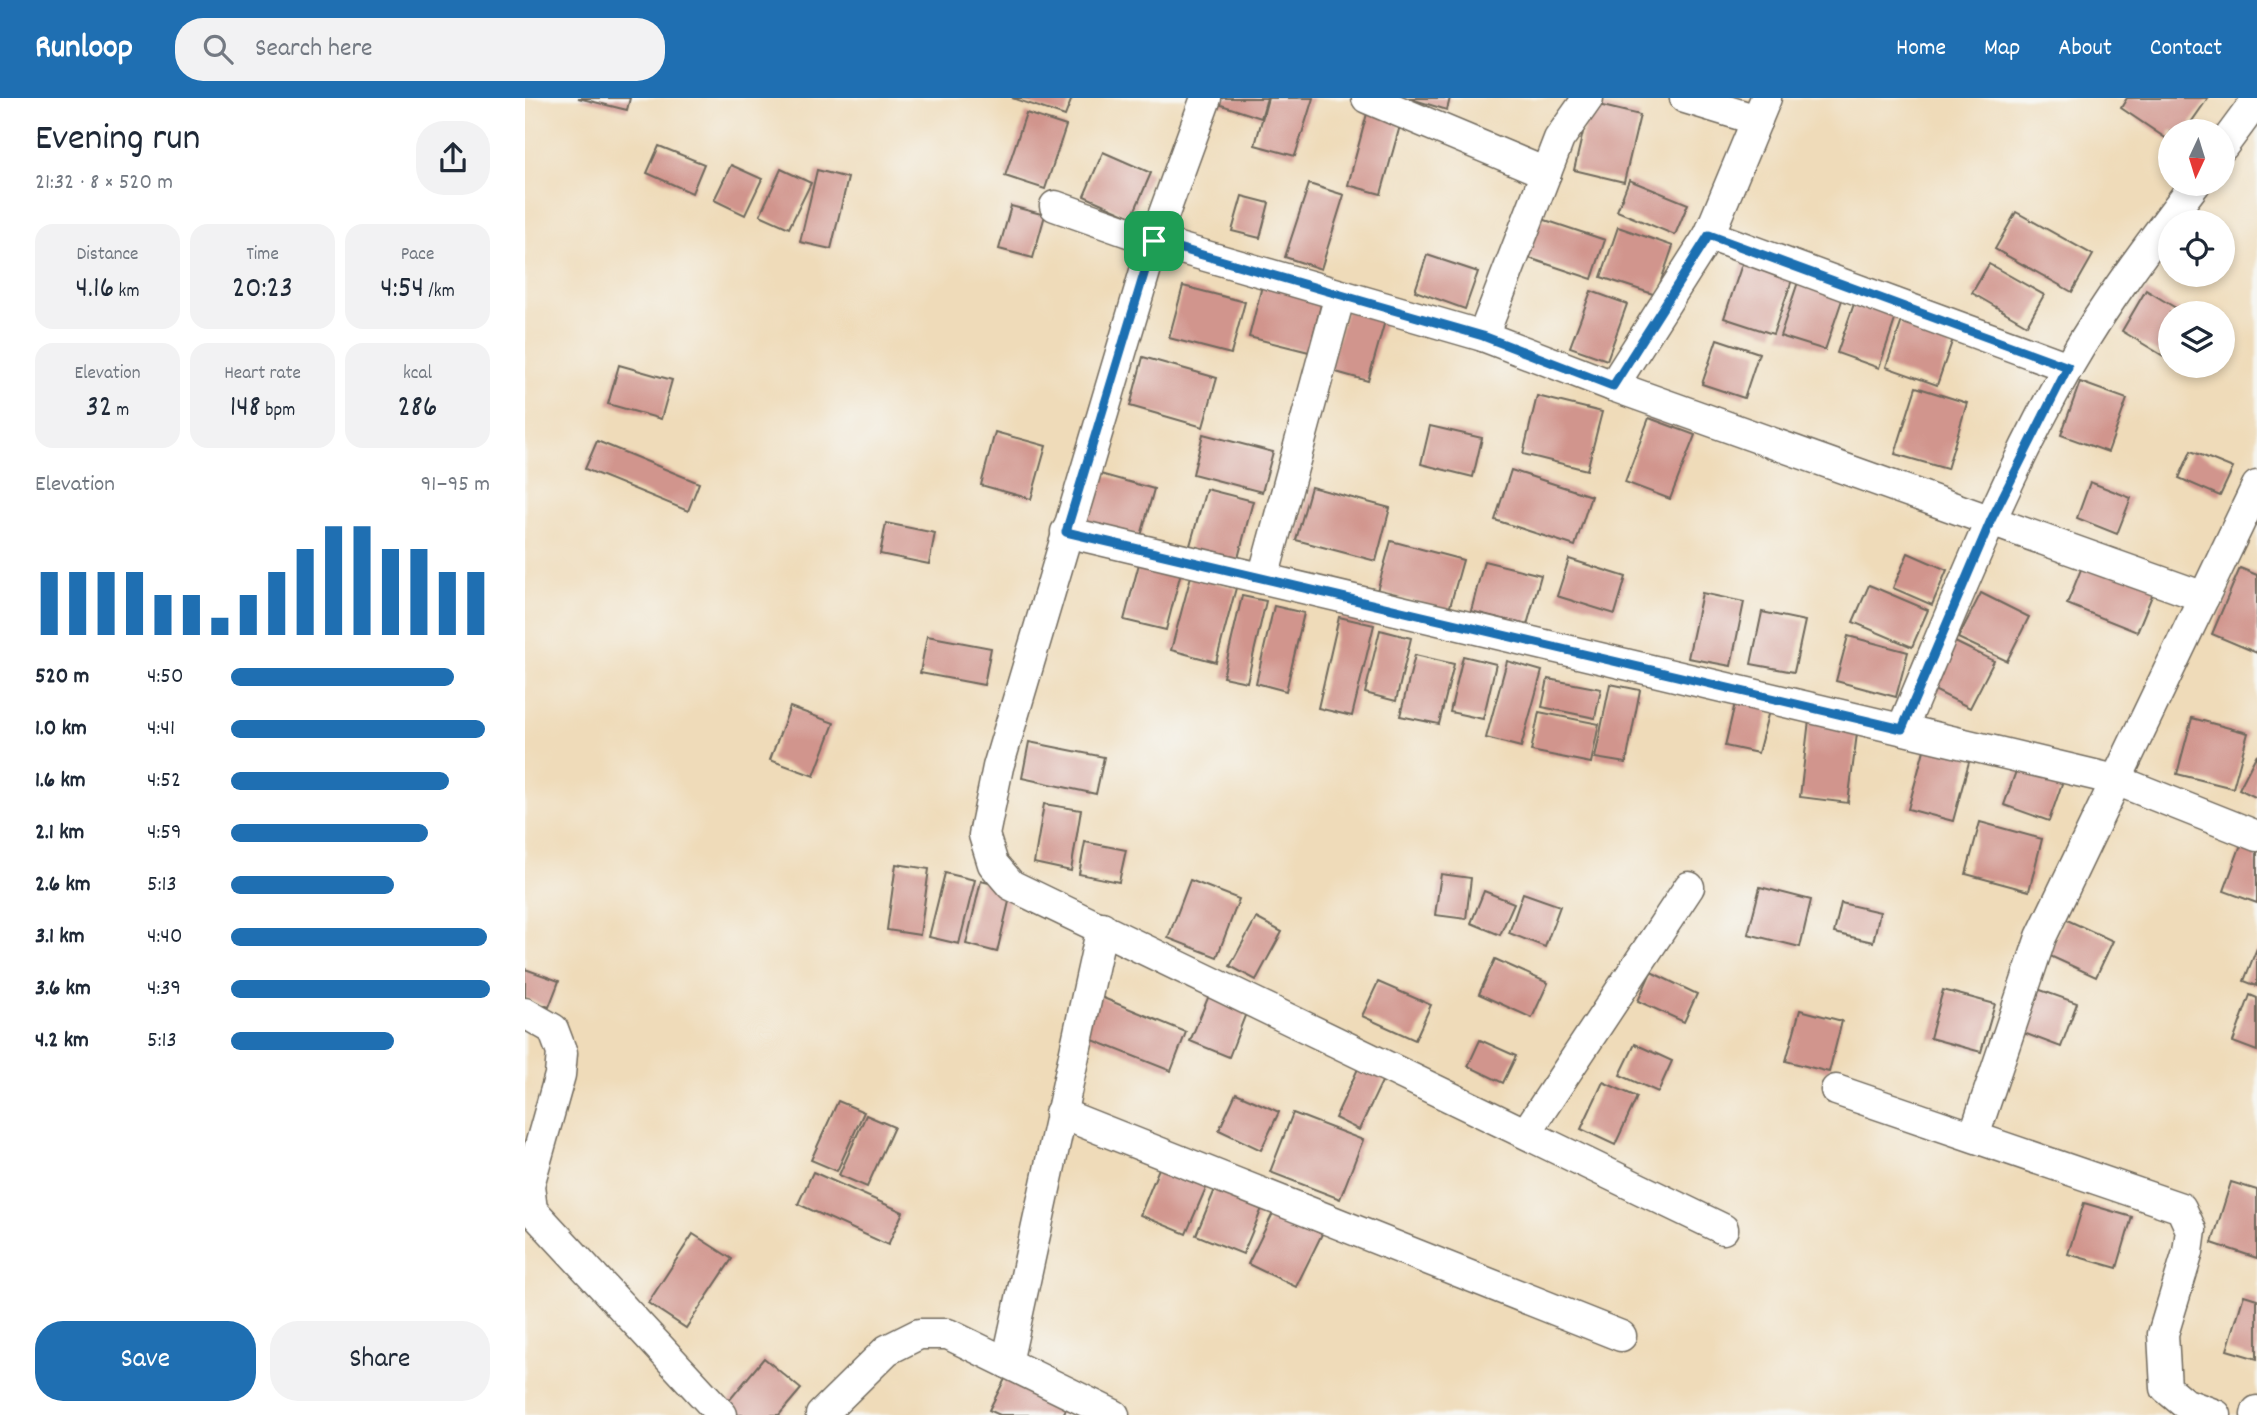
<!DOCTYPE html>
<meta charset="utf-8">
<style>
:root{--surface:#fff;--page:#f2f2f3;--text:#1f2937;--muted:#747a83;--accent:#1f6fb2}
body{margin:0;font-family:Dekko,sans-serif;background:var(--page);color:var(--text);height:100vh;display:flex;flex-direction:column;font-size:26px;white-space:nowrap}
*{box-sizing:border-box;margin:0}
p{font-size:23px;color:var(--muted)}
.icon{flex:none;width:38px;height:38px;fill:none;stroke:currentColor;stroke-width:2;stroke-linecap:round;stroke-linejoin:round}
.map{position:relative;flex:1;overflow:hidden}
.panel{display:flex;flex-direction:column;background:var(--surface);width:525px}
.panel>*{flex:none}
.needle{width:46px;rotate:184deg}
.tools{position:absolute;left:1633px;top:21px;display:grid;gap:14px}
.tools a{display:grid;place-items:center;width:77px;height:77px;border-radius:50%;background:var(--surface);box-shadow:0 4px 10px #0003;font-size:35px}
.pin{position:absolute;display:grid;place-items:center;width:60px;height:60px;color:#fff;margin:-30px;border-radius:14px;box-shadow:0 4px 10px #0006}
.round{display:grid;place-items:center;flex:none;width:74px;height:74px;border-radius:28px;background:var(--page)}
.summary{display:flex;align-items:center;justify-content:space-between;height:119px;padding:0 35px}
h1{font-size:38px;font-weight:600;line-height:52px}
.stats{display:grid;grid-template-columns:repeat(3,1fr);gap:10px;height:119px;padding:7px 35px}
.stats div{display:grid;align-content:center;border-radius:18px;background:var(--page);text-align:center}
.stats b{font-size:30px;font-weight:600}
.stats small{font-size:19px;font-weight:400}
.stats p{font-size:19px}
.chart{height:196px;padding:14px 35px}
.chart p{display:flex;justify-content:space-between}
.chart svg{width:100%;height:126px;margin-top:7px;stroke:var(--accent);stroke-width:6}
.primary-button{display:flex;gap:14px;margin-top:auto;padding:14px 35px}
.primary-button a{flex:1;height:80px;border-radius:28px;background:var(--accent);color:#fff;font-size:28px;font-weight:600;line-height:80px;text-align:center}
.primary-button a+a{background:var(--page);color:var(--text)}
ul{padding:0 35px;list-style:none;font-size:23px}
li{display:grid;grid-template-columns:112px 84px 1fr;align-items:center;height:52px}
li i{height:18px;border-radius:9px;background:var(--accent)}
header{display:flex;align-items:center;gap:42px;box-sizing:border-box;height:98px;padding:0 35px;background:var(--accent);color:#fff}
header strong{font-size:33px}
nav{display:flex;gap:38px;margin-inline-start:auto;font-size:24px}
.search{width:490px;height:63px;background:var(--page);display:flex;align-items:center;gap:18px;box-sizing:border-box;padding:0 24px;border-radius:28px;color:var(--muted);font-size:26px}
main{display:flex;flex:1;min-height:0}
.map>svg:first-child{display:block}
</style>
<header>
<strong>Runloop</strong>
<div class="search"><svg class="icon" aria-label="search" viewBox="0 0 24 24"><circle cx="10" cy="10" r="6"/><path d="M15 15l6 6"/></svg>Search here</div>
<nav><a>Home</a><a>Map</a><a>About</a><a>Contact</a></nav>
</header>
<main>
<section class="panel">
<div class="summary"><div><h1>Evening run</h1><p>21:32 · 8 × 520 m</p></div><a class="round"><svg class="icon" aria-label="share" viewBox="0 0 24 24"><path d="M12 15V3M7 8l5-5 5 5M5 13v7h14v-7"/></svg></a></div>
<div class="stats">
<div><p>Distance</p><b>4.16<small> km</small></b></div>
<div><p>Time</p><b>20:23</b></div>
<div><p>Pace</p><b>4:54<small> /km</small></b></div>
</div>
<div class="stats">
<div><p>Elevation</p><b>32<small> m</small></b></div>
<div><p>Heart rate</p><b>148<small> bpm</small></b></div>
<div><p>kcal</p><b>286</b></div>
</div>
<div class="chart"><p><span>Elevation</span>91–95 m</p>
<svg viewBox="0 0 160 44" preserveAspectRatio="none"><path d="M5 44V22M15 44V22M25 44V22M35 44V22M45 44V30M55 44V30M65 44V38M75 44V30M85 44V22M95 44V14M105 44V6M115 44V6M125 44V14M135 44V14M145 44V22M155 44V22"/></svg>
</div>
<ul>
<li><b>520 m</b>4:50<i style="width:86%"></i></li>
<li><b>1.0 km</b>4:41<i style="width:98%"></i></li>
<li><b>1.6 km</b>4:52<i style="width:84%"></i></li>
<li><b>2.1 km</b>4:59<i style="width:76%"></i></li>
<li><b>2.6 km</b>5:13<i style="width:63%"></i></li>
<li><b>3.1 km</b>4:40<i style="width:99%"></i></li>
<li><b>3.6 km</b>4:39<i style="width:100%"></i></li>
<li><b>4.2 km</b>5:13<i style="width:63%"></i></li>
</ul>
<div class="primary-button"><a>Save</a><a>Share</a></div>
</section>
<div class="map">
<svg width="1732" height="1317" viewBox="0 0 1732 1317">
<rect width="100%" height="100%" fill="#f6f6f2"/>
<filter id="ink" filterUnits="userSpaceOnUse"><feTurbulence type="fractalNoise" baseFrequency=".0143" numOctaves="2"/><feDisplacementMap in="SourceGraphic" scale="14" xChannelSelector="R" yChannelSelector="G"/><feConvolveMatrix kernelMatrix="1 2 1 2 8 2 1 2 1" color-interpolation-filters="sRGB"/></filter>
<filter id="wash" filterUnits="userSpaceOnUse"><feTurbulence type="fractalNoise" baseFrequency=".00686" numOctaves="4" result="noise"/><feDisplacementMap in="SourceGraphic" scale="28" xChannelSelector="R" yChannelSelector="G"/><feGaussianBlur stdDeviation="1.57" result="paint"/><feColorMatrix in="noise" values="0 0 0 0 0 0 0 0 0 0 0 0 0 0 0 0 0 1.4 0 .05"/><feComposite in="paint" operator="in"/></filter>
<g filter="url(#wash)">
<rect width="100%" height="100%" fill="#efdbb9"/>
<g id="blocks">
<g fill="#d1958d">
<path d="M53,0H105L102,12Z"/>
<path d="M487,0H547L540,18Z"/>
<path d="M689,0H742L736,20L687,4Z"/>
<path d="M743,0H788L770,58L730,47Z"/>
<path d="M883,0H925L922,12Z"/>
<path d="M1602,0H1683L1660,33H1645V43L1596,10Z"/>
<path d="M1065,5L1115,17L1099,84L1049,72Z"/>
<path d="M844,8L878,17L856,96L823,87Z"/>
<path d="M501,15L541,28L520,91L480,78Z"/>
<path d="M134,48L179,66L167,95L122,75Z"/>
<path d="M578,54L626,75L607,119L559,98Z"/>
<path d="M206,67L237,81L220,117L189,102Z"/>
<path d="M256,71L286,85L264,130L235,117Z"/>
<path d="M292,72L323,80L306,151L275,144Z"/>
<path d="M1104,82L1163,106L1150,137L1092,113Z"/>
<path d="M784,86L819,97L796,171L760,159Z"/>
<path d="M717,98L744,105L735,140L707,133Z"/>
<path d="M486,108L520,117L508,160L474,151Z"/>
<path d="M1491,114L1568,157L1547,194L1470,151Z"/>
<path d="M1014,120L1080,142L1067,181L1001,159Z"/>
<path d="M1093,129L1148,148L1131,197L1076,179Z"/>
<path d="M902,157L953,174L940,211L890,193Z"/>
<path d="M1218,163L1268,179L1248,236L1199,220Z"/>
<path d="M1464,166L1519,197L1502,227L1447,195Z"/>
<path d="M738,184L798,199L784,254L724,239Z"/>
<path d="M1273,184L1318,199L1300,252L1255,238Z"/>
<path d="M658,188L720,204L706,256L644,240Z"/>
<path d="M1621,192L1659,215H1645V262L1597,233Z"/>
<path d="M1066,193L1102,206L1082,262L1045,249Z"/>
<path d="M1330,203L1372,216L1354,270L1312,255Z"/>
<path d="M821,212L860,223L843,283L804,272Z"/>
<path d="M1379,217L1430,235L1412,287L1361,269Z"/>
<path d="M1192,241L1234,255L1219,300L1177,286Z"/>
<path d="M618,259L692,280L678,329L605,308Z"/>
<path d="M94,267L147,282L136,321L83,306Z"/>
<path d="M1555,284L1602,301L1583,354L1536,337Z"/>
<path d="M1391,289L1442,305L1422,371L1370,356Z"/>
<path d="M1012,298L1077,314L1062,372L998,356Z"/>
<path d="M1124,320L1170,337L1145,401L1100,384Z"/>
<path d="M905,328L957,340L948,379L896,366Z"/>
<path d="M470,334L521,348L506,401L456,387Z"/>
<path d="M678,336L748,354L737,394L668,376Z"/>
<path d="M72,343L174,385L163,413L60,371Z"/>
<path d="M1666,353L1708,370L1695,398L1654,380Z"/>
<path d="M561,372L629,391L616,438L548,420Z"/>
<path d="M986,372L1066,398L1050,448L970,422Z"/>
<path d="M1565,384L1606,400L1592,436L1552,420Z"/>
<path d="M786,389L865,410L851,463L771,442Z"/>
<path d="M681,391L728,403L712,464L664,451Z"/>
<path d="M361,425L410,435L404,466L355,456Z"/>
<path d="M866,443L938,462L924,512L852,493Z"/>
<path d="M1383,455L1422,472L1407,507L1368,490Z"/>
<path d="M1561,459L1631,488L1612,534L1542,506Z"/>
<path d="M1044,461L1101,479L1090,516L1032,498Z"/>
<path d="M615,462L656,474L641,532L599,522Z"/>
<path d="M959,463L1016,477L1002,527L946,513Z"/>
<path d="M1715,470L1732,477V555L1687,536Z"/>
<path d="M666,478L711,490L691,564L646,552Z"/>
<path d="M1344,487L1403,512L1387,549L1328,524Z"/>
<path d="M1177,495L1219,504L1206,568L1163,560Z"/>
<path d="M1456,495L1504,519L1482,563L1433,540Z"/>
<path d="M717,498L741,503L722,584L698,579Z"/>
<path d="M749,508L779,515L761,593L731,585Z"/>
<path d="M1237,514L1280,523L1269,574L1226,566Z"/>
<path d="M814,519L849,527L827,618L793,610Z"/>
<path d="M855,532L886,540L871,603L840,595Z"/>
<path d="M402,538L466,550L459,587L395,575Z"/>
<path d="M1323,538L1383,554L1371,599L1311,583Z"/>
<path d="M1430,544L1469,563L1445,610L1407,591Z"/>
<path d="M890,557L929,566L914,626L875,618Z"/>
<path d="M938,558L971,566L958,621L925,614Z"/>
<path d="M982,563L1017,573L996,649L961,640Z"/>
<path d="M1023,581L1076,591L1070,620L1017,609Z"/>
<path d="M1085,586L1115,592L1101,665L1070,660Z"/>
<path d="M1211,601L1245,609L1233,655L1200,648Z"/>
<path d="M265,609L309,625L289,678L245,662Z"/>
<path d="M1014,614L1074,626L1066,665L1006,653Z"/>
<path d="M1667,620L1723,635L1708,690L1652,676Z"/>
<path d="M1284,622L1333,628L1323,705L1275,699Z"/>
<path d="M1402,641L1447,653L1428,723L1383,711Z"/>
<path d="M504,644L579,659L571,696L497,680Z"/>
<path d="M1732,656V700L1714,691Z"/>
<path d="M1495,662L1540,677L1524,723L1479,707Z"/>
<path d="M519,706L556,712L546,773L509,765Z"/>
<path d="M1455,724L1517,741L1504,793L1441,776Z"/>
<path d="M1718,741L1732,746V805L1699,793Z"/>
<path d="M560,744L601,752L594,784L554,776Z"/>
<path d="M371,766L404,771L395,837L362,832Z"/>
<path d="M420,775L450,782L434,846L404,839Z"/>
<path d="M916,776L946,780L941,821L910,817Z"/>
<path d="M665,782L714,801L692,859L643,840Z"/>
<path d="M456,783L487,791L472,854L441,846Z"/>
<path d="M1235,789L1286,802L1275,849L1223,836Z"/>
<path d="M959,793L989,805L975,837L946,825Z"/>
<path d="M998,795L1035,808L1020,849L984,835Z"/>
<path d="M1316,805L1355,814L1348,844L1309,835Z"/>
<path d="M731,820L757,834L731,882L705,868Z"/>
<path d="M1540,821L1588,843L1571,879L1523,857Z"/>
<path d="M1732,850V888L1719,883Z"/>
<path d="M970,861L1023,885L1007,920L954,896Z"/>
<path d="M0,871L34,883L24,909L0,900Z"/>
<path d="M1126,874L1172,896L1159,924L1113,903Z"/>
<path d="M853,884L906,907L890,942L837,918Z"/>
<path d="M1504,888L1552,905L1536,949L1488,931Z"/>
<path d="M1418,892L1470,906L1456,954L1405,940Z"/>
<path d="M685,895L723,910L704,959L665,943Z"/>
<path d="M571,897L661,934L646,973L555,937Z"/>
<path d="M1725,897L1732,900V953L1708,944Z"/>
<path d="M1275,912L1317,923L1304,974L1261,963Z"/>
<path d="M955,942L991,958L978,985L943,968Z"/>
<path d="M1110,946L1147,963L1133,994L1095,977Z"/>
<path d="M838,960L863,971L834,1032L810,1020Z"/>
<path d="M1078,984L1112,999L1090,1047L1056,1031Z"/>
<path d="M711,995L754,1014L736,1052L694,1032Z"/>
<path d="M313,1003L339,1014L312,1073L286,1062Z"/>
<path d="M768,1015L838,1042L815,1101L745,1074Z"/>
<path d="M341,1017L369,1029L342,1089L314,1077Z"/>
<path d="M637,1063L684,1083L661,1136L615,1117Z"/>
<path d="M288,1074L378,1114L363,1147L273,1106Z"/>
<path d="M1706,1084L1732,1092V1160L1687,1145Z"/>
<path d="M691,1089L738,1108L718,1156L671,1137Z"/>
<path d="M1559,1105L1607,1119L1592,1170L1543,1156Z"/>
<path d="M749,1113L797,1136L771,1189L723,1166Z"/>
<path d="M168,1136L207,1161L161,1230L123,1205Z"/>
<path d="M1719,1197L1732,1201V1261L1702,1252Z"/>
<path d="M239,1260L276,1291L254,1317H208L198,1310Z"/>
<path d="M483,1275L543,1307L538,1317H475L464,1312Z"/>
</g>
</g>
</g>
<g filter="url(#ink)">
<use href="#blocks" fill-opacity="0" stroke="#70695d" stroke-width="2"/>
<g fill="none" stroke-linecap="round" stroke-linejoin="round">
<defs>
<g id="minor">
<path d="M681,0L629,143L473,669L459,737L468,766L486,787L1198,1131"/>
<path d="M842,0L1021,75"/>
<path d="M1160,0L1232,22"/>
<path d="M1698,48L1732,2"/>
<path d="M530,108L629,143L958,238L1088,288L1679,499"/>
<path d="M1184,137L1543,269"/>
<path d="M958,238L1034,41L1063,0"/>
<path d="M1088,288L1184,137L1241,0"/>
<path d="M541,434L1591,682L1732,738"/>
<path d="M738,480L815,197"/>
<path d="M1377,631C1429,509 1477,384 1543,269C1580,205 1625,145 1670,86"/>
<path d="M0,915L28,931L37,955L35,977L4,1087L7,1112L197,1317"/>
<path d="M1311,992L1656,1110L1666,1132L1663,1154L1638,1236L1641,1290L1659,1305L1691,1317"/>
<path d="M535,1015L1096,1238"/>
<path d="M1001,1035L1164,789"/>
<path d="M1449,1038L1516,839L1732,388"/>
<path d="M482,1265L577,829"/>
<path d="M296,1317L362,1252L394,1236H423L589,1317"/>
<path d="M1731,1317L1732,1313"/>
</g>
</defs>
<use href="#minor" stroke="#70695d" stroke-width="33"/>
<use href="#minor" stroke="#fff" stroke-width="30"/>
</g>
</g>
<g fill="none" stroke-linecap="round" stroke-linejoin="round" filter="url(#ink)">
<defs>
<path id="route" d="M1184,137L1543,269L1466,422L1377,631L541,434L629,143L958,238L1088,288Z"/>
</defs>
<use href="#route" stroke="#fff" stroke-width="14"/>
<use href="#route" stroke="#1f6fb2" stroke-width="9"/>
</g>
</svg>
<div class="tools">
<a><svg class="needle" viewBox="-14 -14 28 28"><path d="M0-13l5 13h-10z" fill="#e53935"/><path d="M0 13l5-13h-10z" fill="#747a83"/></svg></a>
<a><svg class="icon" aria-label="locate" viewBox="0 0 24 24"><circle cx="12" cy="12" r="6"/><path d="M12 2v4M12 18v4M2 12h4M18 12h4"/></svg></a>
<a><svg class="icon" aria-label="layers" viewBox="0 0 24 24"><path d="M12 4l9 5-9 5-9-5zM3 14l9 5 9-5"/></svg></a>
</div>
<div class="pin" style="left:629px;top:143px;background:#1e9e55"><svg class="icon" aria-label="arrive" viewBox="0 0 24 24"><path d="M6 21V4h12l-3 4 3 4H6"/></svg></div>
</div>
</main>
